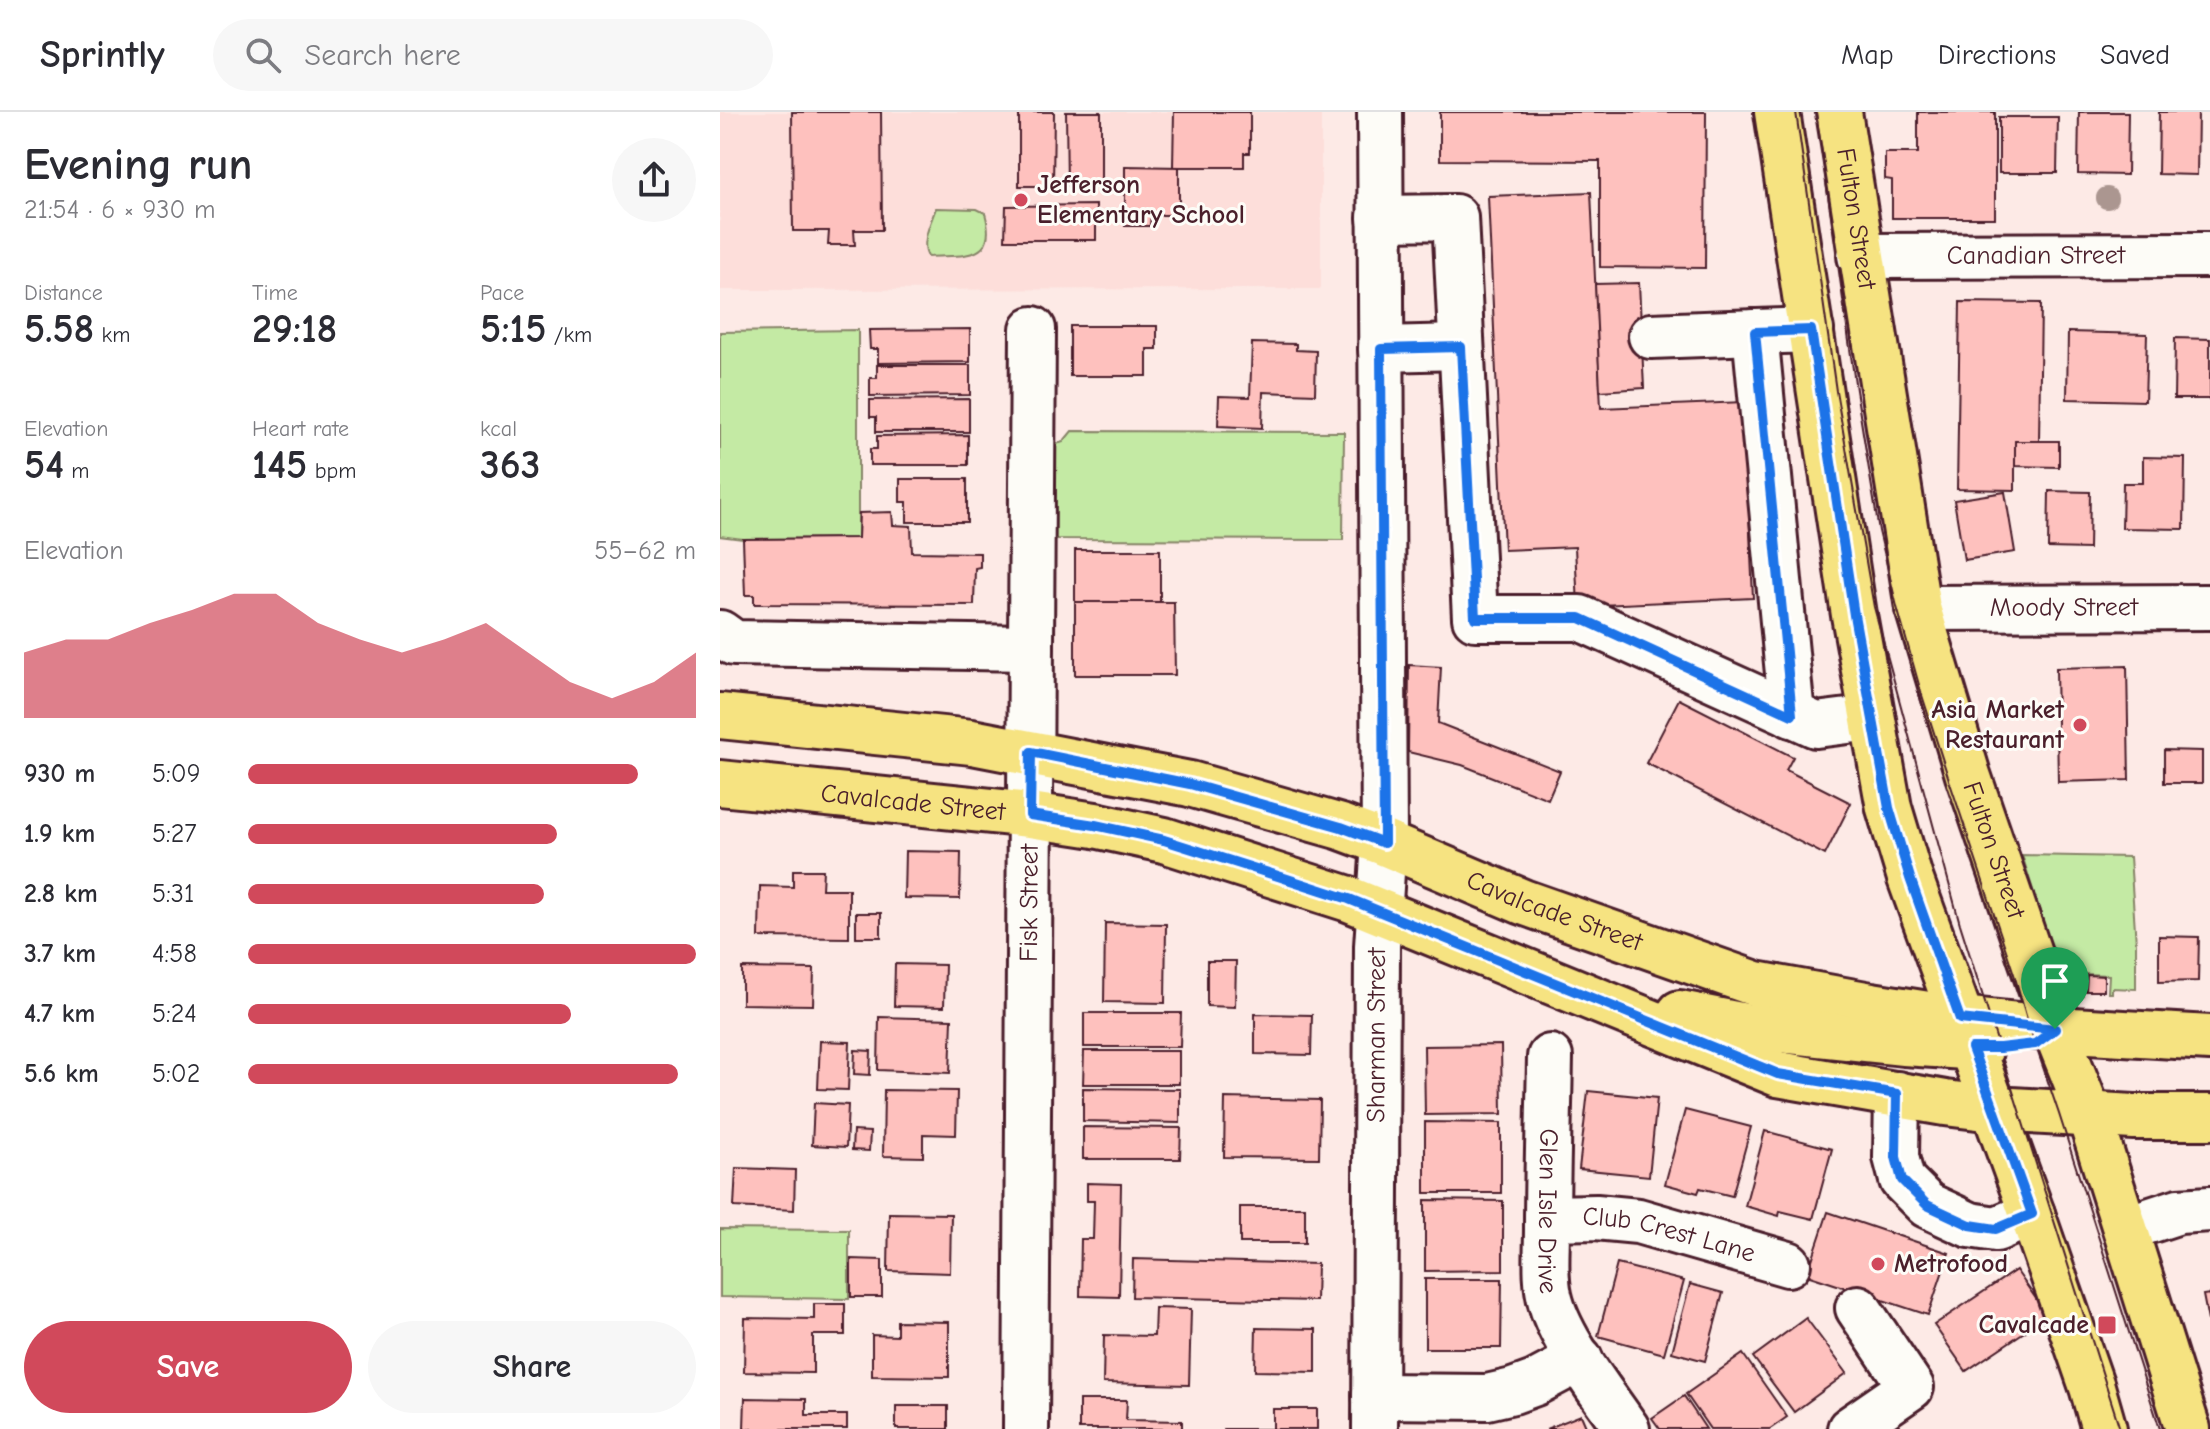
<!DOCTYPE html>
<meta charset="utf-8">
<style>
:root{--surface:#fff;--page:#f7f7f7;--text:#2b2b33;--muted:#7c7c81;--line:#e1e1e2;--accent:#d1495b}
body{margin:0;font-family:"Comic Neue",sans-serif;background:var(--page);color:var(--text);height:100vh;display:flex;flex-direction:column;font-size:30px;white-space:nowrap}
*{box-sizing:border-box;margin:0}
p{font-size:26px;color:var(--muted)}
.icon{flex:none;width:44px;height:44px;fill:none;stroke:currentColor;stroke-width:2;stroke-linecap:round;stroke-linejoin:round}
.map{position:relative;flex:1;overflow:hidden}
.sheet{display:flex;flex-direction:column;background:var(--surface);width:720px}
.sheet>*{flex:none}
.pin{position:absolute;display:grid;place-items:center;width:68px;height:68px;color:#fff;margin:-82px -34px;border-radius:50% 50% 50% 0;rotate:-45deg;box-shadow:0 0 8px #0007}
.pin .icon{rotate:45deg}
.round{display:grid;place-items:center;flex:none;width:84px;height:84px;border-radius:42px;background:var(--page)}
.head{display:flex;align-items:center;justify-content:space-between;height:136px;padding:0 24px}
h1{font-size:44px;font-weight:700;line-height:60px}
.stats{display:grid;grid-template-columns:repeat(3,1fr);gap:12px;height:136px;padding:8px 24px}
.stats div{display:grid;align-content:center}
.stats b{font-size:40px;font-weight:700}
.stats small{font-size:22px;font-weight:400}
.stats p{font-size:22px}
.chart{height:224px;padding:16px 24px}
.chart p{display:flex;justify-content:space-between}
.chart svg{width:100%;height:144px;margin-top:8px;fill:var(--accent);opacity:.7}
.cta{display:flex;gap:16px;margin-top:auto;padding:16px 24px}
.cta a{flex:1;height:92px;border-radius:48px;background:var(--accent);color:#fff;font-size:32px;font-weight:700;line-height:92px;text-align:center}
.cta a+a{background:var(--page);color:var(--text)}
ul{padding:0 24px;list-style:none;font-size:26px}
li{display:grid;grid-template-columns:128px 96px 1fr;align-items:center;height:60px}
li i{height:20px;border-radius:10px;background:var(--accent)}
header{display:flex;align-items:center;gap:48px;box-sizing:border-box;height:112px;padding:0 40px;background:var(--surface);border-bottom:2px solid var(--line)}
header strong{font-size:38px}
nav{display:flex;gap:44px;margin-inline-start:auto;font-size:28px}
.search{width:560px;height:72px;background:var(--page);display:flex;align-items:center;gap:20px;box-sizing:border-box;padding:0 28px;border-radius:44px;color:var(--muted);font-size:30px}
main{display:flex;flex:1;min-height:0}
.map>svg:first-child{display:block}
</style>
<header>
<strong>Sprintly</strong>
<div class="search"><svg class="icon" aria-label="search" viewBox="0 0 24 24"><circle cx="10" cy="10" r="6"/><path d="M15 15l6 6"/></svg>Search here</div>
<nav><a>Map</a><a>Directions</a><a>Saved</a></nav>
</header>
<main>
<section class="sheet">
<div class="head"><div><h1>Evening run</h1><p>21:54 · 6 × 930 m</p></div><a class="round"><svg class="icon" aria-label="share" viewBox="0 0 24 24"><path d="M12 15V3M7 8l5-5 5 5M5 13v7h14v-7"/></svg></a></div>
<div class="stats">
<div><p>Distance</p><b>5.58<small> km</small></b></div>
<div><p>Time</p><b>29:18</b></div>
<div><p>Pace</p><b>5:15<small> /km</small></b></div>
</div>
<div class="stats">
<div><p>Elevation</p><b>54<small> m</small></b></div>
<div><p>Heart rate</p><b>145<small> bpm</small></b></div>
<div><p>kcal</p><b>363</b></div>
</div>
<div class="chart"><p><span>Elevation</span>55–62 m</p>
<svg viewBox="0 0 160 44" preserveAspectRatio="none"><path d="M0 44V24L10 20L20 20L30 15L40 11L50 6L60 6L70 15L80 20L90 24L100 20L110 15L120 24L130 33L140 38L150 33L160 24V44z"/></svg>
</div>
<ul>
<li><b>930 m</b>5:09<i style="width:87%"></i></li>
<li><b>1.9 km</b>5:27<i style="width:69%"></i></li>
<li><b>2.8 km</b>5:31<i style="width:66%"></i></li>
<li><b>3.7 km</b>4:58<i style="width:100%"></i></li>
<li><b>4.7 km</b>5:24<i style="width:72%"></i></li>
<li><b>5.6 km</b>5:02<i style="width:96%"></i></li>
</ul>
<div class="cta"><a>Save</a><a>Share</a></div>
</section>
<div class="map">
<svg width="1490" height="1317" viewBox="0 0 1490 1317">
<rect width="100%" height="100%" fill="#fdeae6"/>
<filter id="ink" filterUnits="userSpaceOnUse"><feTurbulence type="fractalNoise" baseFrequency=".0125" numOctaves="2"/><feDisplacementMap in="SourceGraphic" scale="16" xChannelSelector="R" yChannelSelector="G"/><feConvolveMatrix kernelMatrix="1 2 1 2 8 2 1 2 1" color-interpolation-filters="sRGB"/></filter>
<g filter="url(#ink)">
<path fill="#fddeda" d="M0,0H601V177L0,178Z"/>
<g fill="#c4eaa4" stroke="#878468" stroke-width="2">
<path d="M216,96L257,97L265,101C279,151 241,142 208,145C200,131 211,110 216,96Z"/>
<path d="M138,218V426L23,427L0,424V220Z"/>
<path d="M352,319L624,320L623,428L329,427V334L343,330Z"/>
<path d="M1302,743L1410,745L1416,832V877L1392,876V881H1388L1389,863L1365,862L1363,883L1341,867Z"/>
<path d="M0,1117L129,1118V1187L0,1185Z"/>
</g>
<g fill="#fec1be" stroke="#4a1f2b" stroke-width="2">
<path d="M72,0H161L162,118H134L135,133H108L109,119H73Z"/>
<path d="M299,0H334L333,74H299Z"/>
<path d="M346,0H381V74H347Z"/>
<path d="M454,0H530V41H524V55H453Z"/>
<path d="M720,0H986L985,156L880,155V49L720,48Z"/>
<path d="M1198,0H1275V106H1172V68L1165,67V41H1198Z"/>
<path d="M1359,0H1408L1407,63L1358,62Z"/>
<path d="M1439,0H1478L1477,63L1438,62Z"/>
<path d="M1279,5H1338L1337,61H1279Z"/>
<path d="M405,54L459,55V103H431L430,114H405Z"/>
<path d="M871,80L881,296L1024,290L1033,486L858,494L855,435L784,438L768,84Z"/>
<path d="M376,93V128H285L286,94Z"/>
<path d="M919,171L924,276L880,279L875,172Z"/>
<path d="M1240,190L1321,191L1319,329H1295V378L1237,377Z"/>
<path d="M350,214H437V237H427V264H350Z"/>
<path d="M250,217V250L158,251V237H150L149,218Z"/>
<path d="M1348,220L1427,222L1425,289L1347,287Z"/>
<path d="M1455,226L1490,227V287H1454Z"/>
<path d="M532,231L576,232V238L596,239L595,282L543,280L542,316L498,314L499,284L530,285Z"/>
<path d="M157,253H250V283L150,284V266H157Z"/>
<path d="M249,287V320H156V305H150V288Z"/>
<path d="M248,323V353H150V337H157V324Z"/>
<path d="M1295,329H1339V355L1295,354Z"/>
<path d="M1423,345L1465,346L1464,417L1402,416L1403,371H1423Z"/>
<path d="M180,367H247V410H187V390H180Z"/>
<path d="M1329,379L1370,380L1369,437L1328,436Z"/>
<path d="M1285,380L1295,440L1244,448L1234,388Z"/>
<path d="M172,400L173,413L191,414L192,440L260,441V455L255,456L254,493L34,492V483H25L23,427L138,426L139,401Z"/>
<rect x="355" y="438" width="85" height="52"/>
<path d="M355,490H454L455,563H355Z"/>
<path d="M689,553L721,555L718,611L840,659L828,687L742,653L688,640Z"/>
<path d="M1407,554L1409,668L1338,670L1336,556Z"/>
<path d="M959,587L1073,645L1066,658L1131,691L1105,743L926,651Z"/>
<path d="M1444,638L1482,639V671H1444Z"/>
<path d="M185,739L241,740L240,787L184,786Z"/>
<path d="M73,758H103L102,777H129V826L39,825L40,774L73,775Z"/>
<rect x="136" y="801" width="25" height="24"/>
<path d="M385,811L446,812L445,891L384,890Z"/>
<path d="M1439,824L1479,825L1478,869L1439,870Z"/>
<path d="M487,849H516L515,895L487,894Z"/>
<path d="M175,852L225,853L224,895L174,894Z"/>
<path d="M22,856L94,857L93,893L22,892Z"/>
<path d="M1367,863L1384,864V879H1366Z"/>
<path d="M364,901H461L460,935H364Z"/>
<path d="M535,902L592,903L591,943L535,942Z"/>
<path d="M159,905L232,907L230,961L158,958Z"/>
<path d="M100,929L130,930L128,978L98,977Z"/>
<path d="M781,933L782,1002L705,1003L704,934Z"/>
<path d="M135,938L151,939L150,963L134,962Z"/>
<path d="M364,939H459V972H363Z"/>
<path d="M363,976L460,977V1011L363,1009Z"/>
<path d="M164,978L237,979L236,1023L203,1022V1045L163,1044Z"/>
<path d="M868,979L937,986L929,1064L859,1057Z"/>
<path d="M505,986L600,988L599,1046L504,1045Z"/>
<path d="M94,991L128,993L126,1035L92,1033Z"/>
<path d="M965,998L1031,1015L1012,1084L980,1076L978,1081L945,1072Z"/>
<path d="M705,1010L781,1011V1081H705Z"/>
<path d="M363,1015L461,1016L460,1047H363Z"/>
<path d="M133,1019L150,1020L149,1039L132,1038Z"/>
<path d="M1045,1019L1112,1037L1093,1107L1060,1099L1059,1104L1025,1094Z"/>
<path d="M16,1056L75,1058L74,1098L14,1095Z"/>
<path d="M367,1071L401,1072L399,1185L360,1184L361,1127H373L374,1089H367Z"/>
<path d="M705,1088L783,1089V1158L705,1159Z"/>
<rect x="520" y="1095" width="65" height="36"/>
<path d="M1108,1100L1229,1141L1208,1203L1087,1163Z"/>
<path d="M169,1101L231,1102L230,1161L168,1159Z"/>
<path d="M131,1147L162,1148V1185H131Z"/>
<path d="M413,1147L597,1152L596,1189L412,1185Z"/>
<path d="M897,1152L964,1169L944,1242L878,1224Z"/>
<path d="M1296,1158L1328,1204L1246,1259L1214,1213Z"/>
<path d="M705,1167H782L781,1236H705Z"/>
<path d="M970,1172L1003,1181L985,1249L952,1240Z"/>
<path d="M1490,1182V1219L1483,1183Z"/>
<path d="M94,1192H125V1223H93V1261L24,1260L25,1206L94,1207Z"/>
<path d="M435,1196L471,1197L469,1273L383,1271L384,1223L434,1224Z"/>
<path d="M1086,1206L1127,1261L1074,1300L1033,1245Z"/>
<path d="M177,1209L229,1210V1265L152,1264V1223L177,1224Z"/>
<path d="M536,1216L596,1217V1260L535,1259Z"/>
<path d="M1023,1242L1067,1305L1050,1317H990L966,1282Z"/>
<path d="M964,1284L986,1317H940L932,1306Z"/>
<path d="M25,1286L86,1287V1303H127V1317H24Z"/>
<path d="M359,1288H407L406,1308L462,1309V1317H359Z"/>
<rect x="176" y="1294" width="52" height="23"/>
<path d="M553,1297H597V1317H502H553Z"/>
<path d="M861,1303L867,1317H826Z"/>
</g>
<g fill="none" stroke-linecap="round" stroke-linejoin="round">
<defs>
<g id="minor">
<path d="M660,106L735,105L755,506H860L1096,613L1152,606"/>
<path id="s1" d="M1140,144L1490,143"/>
<path d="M1035,220L1072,603"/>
<path d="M931,224L1091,218"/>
<path d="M661,237L741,235"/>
<path id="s2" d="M1198,496L1490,495"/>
<path d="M0,521L14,531L311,536"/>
<path id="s3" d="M830,945C829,1002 827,1060 827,1117C827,1141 824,1168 831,1191C842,1230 883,1282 907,1317"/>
<path d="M1177,982L1176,1045L1182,1068L1207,1093L1250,1113L1276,1117L1312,1102"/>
<path id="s4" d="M827,1106L876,1105L918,1109L1068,1152"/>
<path d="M1407,1116L1459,1099L1490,1097"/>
<path d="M655,1284L767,1285L793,1279L815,1271L860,1247"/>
<path id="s5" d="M306,1317C308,950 311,584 313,217"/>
<path id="s6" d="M655,1317L657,834L664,731L660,0"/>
<path d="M1130,1317L1191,1275L1138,1196"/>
</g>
<g id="major">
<path d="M1057,0L1134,503L1169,696L1190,766L1312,1102L1372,1275L1384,1317"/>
<path id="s7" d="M1119,0L1198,496L1248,663L1335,917L1369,1002L1468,1317"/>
<path id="s8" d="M0,604L252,630L470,672L621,715L664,731L803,790L1036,872L1151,893L1240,907L1335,917L1490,926"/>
<path id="s9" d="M0,671L310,703L375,713L444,728L629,787L1058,962L1225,991L1274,997L1414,1005H1490"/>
<path d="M960,901L1031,915L1184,931L1261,936"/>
</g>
</defs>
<use href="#minor" stroke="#4a1f2b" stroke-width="50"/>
<use href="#major" stroke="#4a1f2b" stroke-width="50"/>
<use href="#minor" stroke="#fdfcf7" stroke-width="44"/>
<use href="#major" stroke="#f6e381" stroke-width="44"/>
<g stroke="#4a1f2b" stroke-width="2">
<path d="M1076,0L1116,279L1154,495L1240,812L1400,1317"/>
<path d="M1096,0L1136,278L1159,419L1177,495L1201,580L1230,671L1294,862L1309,914L1339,1002L1440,1317"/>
</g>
</g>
<circle fill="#ab9690" cx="1387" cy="86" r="11"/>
</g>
<g fill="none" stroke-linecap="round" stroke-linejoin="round" filter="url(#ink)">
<defs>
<path id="route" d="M1091,218L1134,503L1169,696L1190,766L1240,907L1335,917L1315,932L1280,936H1252L1312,1102L1276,1117L1250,1113L1207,1093L1182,1068L1176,1045L1177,982L1058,962L629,787L536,757L444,728L375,713L310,703L311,640L470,672L621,715L664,731L661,237L741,235L755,506H860L1072,603L1035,220Z"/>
</defs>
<use href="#route" stroke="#fff" stroke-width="16"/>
<use href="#route" stroke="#1a73e8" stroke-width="10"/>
</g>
<g fill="#d1495b" stroke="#fdfcf7" stroke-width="3">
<circle cx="301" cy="88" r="8"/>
<circle cx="1360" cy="613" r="8"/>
<circle cx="1158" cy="1152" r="8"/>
<rect x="1377" y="1203" width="20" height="20" rx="4"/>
</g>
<g text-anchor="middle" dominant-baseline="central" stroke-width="6" stroke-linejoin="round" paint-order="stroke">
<g font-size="26" font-weight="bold" fill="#4a1f2b" stroke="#fdfcf7" text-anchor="start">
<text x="317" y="73">Jefferson<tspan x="317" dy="30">Elementary School</tspan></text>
<text x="1344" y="598" text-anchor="end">Asia Market<tspan x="1344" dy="30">Restaurant</tspan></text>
<text x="1174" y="1152">Metrofood</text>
<text x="1369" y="1213" text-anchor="end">Cavalcade</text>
</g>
<g font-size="26" fill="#4a1f2b" stroke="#fdfcf7">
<text stroke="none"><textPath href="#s7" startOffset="108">Fulton Street</textPath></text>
<text stroke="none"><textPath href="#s1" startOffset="176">Canadian Street</textPath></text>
<text stroke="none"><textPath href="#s2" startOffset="146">Moody Street</textPath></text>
<text stroke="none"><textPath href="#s9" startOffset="194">Cavalcade Street</textPath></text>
<text stroke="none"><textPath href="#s7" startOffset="756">Fulton Street</textPath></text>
<text stroke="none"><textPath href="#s5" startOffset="526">Fisk Street</textPath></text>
<text stroke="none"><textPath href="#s8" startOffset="862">Cavalcade Street</textPath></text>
<text stroke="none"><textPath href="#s6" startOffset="394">Sharman Street</textPath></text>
<text stroke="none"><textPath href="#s3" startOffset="154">Glen Isle Drive</textPath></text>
<text stroke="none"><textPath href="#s4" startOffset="124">Club Crest Lane</textPath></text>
</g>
</g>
</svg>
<div class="pin" style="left:1335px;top:917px;background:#1e9e55"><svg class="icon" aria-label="arrive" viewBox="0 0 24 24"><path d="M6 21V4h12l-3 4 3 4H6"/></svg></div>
</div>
</main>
